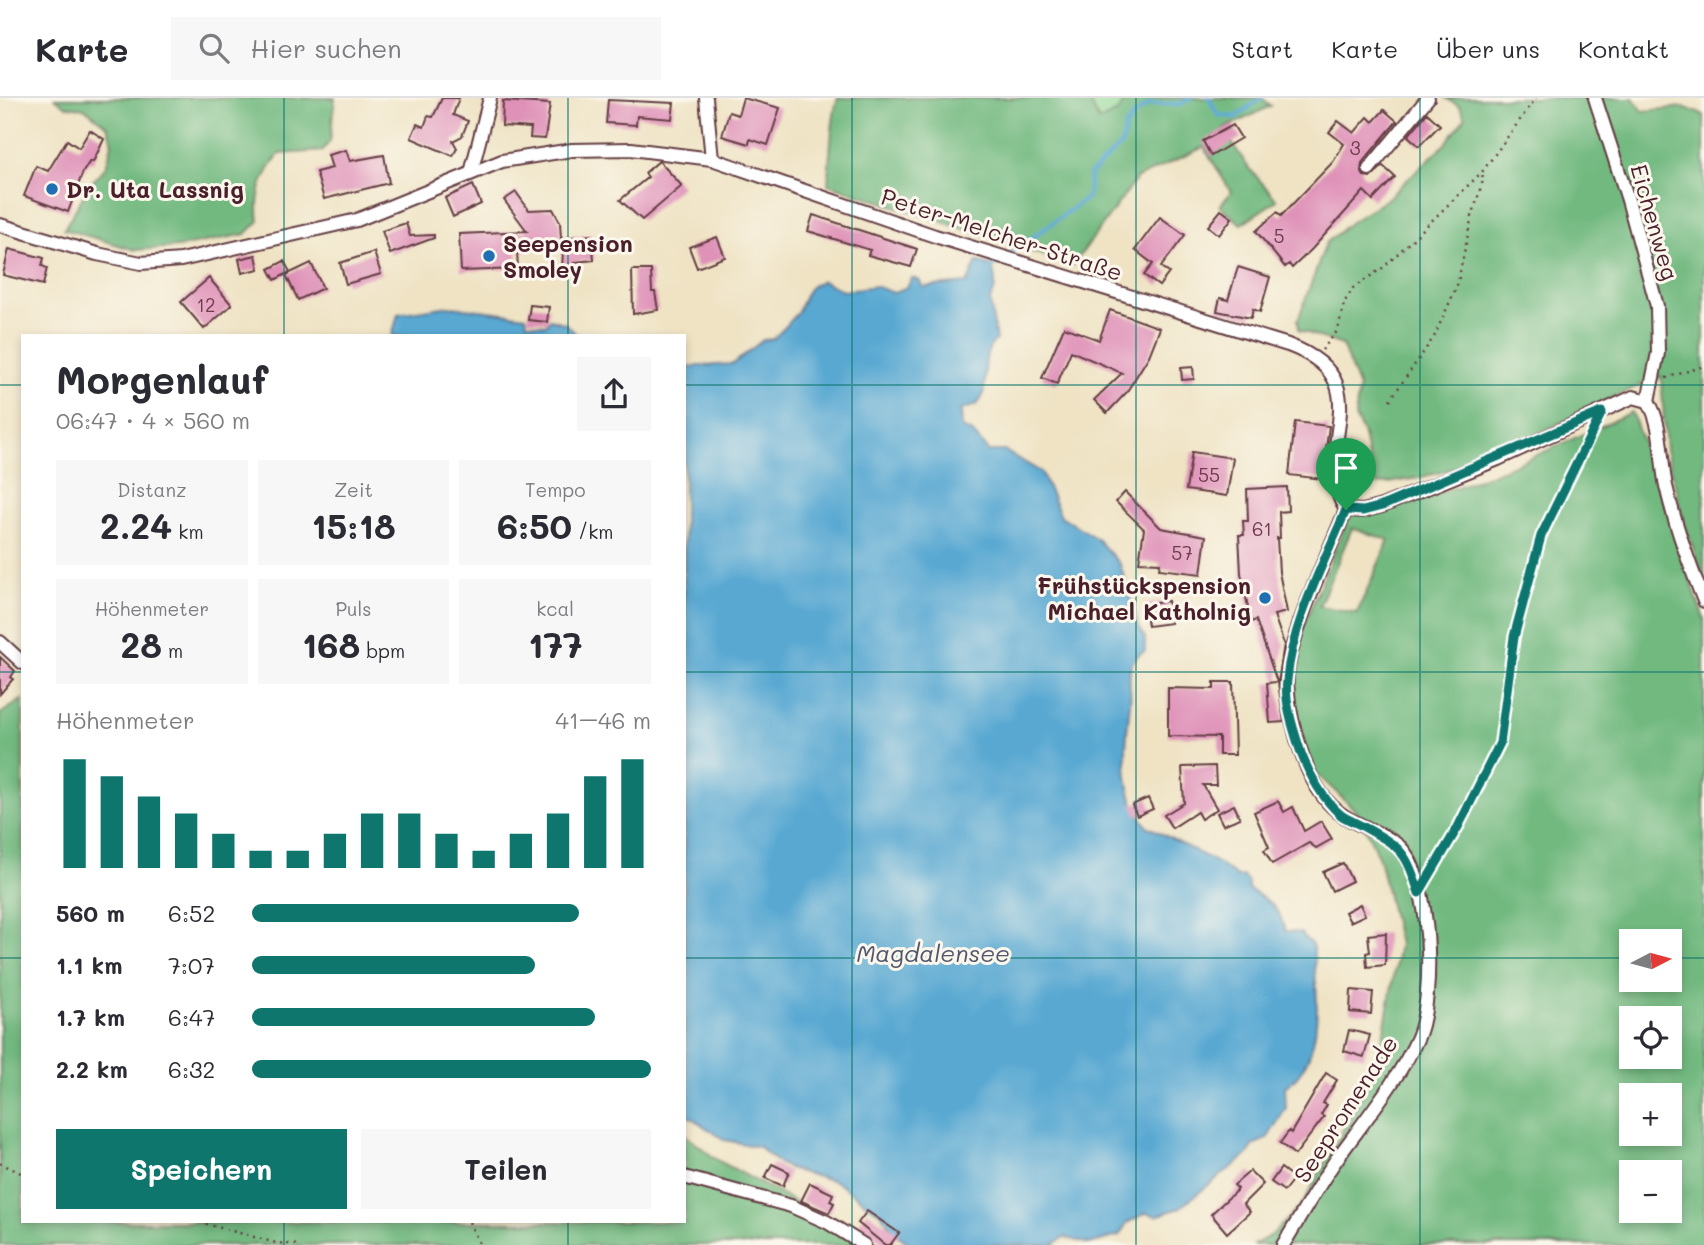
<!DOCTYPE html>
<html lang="de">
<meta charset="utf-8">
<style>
:root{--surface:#fff;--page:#f7f7f7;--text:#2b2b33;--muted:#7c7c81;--line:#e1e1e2;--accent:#0f766e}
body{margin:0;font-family:Mali,sans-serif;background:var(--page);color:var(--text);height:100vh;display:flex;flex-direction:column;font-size:26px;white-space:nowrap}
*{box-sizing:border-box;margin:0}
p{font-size:23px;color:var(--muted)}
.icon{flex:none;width:38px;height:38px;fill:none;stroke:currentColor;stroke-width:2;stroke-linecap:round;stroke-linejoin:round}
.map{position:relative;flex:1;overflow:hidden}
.details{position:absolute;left:21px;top:236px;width:665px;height:889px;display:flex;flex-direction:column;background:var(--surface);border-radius:0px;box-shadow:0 4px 10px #0003}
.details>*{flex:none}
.needle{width:46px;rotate:84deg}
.controls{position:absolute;left:1619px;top:831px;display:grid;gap:14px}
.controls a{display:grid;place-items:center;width:63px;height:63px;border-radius:0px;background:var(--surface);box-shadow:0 4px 10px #0003;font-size:35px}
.pin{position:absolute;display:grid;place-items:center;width:60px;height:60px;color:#fff;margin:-72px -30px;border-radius:50% 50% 50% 0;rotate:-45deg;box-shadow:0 0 7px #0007}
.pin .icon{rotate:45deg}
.round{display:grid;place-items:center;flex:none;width:74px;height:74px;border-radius:0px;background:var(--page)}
.headline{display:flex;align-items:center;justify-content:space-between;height:119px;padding:0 35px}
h1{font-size:38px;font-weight:700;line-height:52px}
.figures{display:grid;grid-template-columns:repeat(3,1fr);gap:10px;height:119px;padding:7px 35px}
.figures div{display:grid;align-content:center;border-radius:0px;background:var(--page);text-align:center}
.figures b{font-size:35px;font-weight:700}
.figures small{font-size:19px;font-weight:400}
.figures p{font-size:19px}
.chart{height:196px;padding:14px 35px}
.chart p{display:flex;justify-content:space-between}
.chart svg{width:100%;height:126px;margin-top:7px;stroke:var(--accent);stroke-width:6}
.action{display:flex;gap:14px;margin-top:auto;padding:14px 35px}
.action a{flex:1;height:80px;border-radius:0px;background:var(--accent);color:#fff;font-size:28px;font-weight:700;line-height:80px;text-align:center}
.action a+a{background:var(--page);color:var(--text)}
ul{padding:0 35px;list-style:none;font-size:23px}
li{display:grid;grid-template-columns:112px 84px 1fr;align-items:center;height:52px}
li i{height:18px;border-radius:9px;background:var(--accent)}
header{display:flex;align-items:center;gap:42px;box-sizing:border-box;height:98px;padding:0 35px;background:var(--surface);border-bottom:2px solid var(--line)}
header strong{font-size:33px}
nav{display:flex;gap:38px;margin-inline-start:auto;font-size:24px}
.search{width:490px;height:63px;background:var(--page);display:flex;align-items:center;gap:18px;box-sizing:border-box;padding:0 24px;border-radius:0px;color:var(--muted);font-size:26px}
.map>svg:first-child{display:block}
</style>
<header>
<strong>Karte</strong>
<div class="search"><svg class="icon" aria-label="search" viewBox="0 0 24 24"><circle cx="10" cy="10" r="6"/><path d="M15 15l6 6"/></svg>Hier suchen</div>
<nav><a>Start</a><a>Karte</a><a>Über uns</a><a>Kontakt</a></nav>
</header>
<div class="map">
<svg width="1704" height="1147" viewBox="0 0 1704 1147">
<rect width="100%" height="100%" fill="#fbf7ec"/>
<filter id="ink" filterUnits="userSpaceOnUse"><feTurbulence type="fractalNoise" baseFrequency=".0143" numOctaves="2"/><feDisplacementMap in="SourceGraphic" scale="14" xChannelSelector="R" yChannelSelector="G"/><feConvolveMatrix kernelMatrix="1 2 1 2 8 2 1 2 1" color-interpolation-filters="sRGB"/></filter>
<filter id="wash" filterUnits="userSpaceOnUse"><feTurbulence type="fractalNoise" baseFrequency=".00686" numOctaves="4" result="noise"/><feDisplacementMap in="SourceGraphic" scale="28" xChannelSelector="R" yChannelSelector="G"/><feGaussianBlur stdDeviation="1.57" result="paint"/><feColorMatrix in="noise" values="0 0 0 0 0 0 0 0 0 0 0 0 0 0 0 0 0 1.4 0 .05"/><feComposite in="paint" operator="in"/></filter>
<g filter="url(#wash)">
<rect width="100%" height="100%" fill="#efe3c4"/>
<path fill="#8ed997" stroke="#6c7c61" stroke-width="2" d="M1088,0H1127L1118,14L1099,23Z"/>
<g fill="#72b980" stroke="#5e6c56" stroke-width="2" fill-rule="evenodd">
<path d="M55,0H335L330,43L322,53L279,56C263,78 255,95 259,123L246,136L178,149L135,152L64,131L91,85L106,69L112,46L108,29L84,10L65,8Z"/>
<path d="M838,0H1088L1099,23L1118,14L1127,0H1262L1271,8L1223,31L1248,69L1277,102L1241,126L1220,108L1231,94L1204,49L1137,80L1073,167L828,86C829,69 832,12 838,0Z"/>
<path d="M1446,0H1633L1643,13L1683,9L1704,17V481L1685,427L1666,352L1661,278C1589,308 1521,349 1445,373C1423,380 1399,383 1377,387L1371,375L1364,337L1355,319L1359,290L1342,247L1299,232L1298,222L1326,145L1351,124L1387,101L1445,46L1465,20L1460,9Z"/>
<path d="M1632,314L1704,521V1147H1253L1272,1137L1303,1105L1378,968L1399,846L1379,760L1359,716L1314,673L1293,612L1299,538L1351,414C1449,403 1543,354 1632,314ZM1352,430L1389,442L1357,515L1319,508ZM1631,844H1670V882H1631ZM1631,920H1670V959H1631ZM1631,998H1670V1036H1631ZM1631,1074H1670V1113H1631Z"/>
<path d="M23,601V1124H684V1036L717,1062L875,1147H0V616Z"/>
</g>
<g fill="#58a8d2" stroke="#51647e" stroke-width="2">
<path d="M977,163L992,169C996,182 997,190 990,202L996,242C977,256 992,295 977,306C973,309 965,310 961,312L962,330L973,335L988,353H1005L1041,374L1061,418L1097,441L1120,466L1139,529L1145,540V553C1121,564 1133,586 1130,606C1125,647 1119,693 1147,728L1218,765L1237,779L1243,778L1248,784V791C1268,802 1280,809 1285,833L1302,835C1304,842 1309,842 1312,847C1315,854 1314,867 1315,874C1319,913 1320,965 1285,989L1286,1010L1267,1041L1255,1046L1246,1058L1179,1110L1157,1118L1146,1115L1127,1125L1119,1138L1089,1146L1064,1139L1053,1147H911L896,1136L881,1116L835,1083L792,1072L778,1065L759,1049L725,1042L684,1015V269L733,266L763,242L773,241C781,233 790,225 796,216C806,202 803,188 823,183L844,193L875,188L894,195L907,189L912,180L919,182L923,189L967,185Z"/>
<path d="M449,208L526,218L527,225L546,227L550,221L566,226L578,238H392L398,216Z"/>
</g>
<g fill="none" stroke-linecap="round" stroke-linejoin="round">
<g stroke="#58a8d2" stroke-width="4.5">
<path d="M1209,0L1218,17L1236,19L1261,0"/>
<path d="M992,169L1088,99L1090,76L1122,46L1125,30L1135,16L1150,6H1180L1191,0"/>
</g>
</g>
<g id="blocks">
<g fill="#df91b8">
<path d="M442,0H459L453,17L468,23L462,38L453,43L457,50L453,58L411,40L417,26L424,29L428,18L433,19Z"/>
<path d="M743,0L780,10L768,47L750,41L749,46L722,38L729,14L738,17Z"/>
<path d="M608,2L674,5L672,21L637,18L636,27L606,25Z"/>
<path d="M503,3L550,6L545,41L530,40L531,30L502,28Z"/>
<path d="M1384,12L1397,23L1362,65L1361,73L1364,78L1371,79L1383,68L1395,79L1373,102L1364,93L1312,151L1292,170L1289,166L1285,169L1256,133L1277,114L1281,118L1333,64L1344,46L1329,34L1338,23L1354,35L1368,19L1373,24Z"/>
<path d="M1427,15L1440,27L1419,48L1408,38Z"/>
<path d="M1233,27L1241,40L1211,58L1203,43Z"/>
<path d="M90,32L104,41L93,64L90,63L83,74L68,114L24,98L36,68L48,73L67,42L79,50Z"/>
<path d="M346,52L350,63L384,57L389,85L324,101L316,74L332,70L328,57Z"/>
<path d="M659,63L682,88L642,122L620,102L648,79L645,75Z"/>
<path d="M473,87L481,106L453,119L445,100Z"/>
<path d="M516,94L529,112L553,111L560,124L561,140L592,137L594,162L575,164L574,173L562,172L563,151L517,153L518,171L461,173L459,136L527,133L504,102Z"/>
<path d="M1221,112L1232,120L1219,137L1208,128Z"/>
<path d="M813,117L917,151L911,169L868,157L870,152L808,133Z"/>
<path d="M1160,119L1185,137L1161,169L1169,175L1159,188L1144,177L1153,166L1135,152Z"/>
<path d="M406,125L410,138L434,137V140L390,156L382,133Z"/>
<path d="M717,139L725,159L697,170L689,149Z"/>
<path d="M9,151L44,160L42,168L47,170L43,187L3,177Z"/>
<path d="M374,154L381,176L346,186L340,165Z"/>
<path d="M256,157L259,171L242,175L239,161Z"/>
<path d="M284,163L290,174L275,182L269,171Z"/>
<path d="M311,165L323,190L298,202L286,177Z"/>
<path d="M1238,169L1270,179L1260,214L1253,211L1251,220L1217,213L1220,200L1228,202Z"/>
<path d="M632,172H651L652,194H655L658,212L633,216Z"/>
<path d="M209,180L232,207L204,231L181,204Z"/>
<path d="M530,207L549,209L547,224L528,222Z"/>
<path d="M1110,212L1160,230L1149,258L1126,295L1107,315L1094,302L1122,275L1071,253L1057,286L1042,280L1064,229L1099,242Z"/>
<path d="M1193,269L1194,281L1182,282L1181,270Z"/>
<path d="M1295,324L1329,328L1322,381L1289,377Z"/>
<path d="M1192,354L1233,360L1227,398L1186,392Z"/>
<path d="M1287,389L1288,413L1279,414L1280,440H1277L1279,474L1287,514L1274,517L1284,546L1278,585L1284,624L1270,625L1267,585L1277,584L1256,522L1251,524L1241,475L1239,437H1244L1243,423H1248L1247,391Z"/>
<path d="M1125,394L1161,430L1206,438L1201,476L1159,471L1160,465L1139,464L1144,431L1116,404Z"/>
<path d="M1168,503L1171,525L1148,528L1145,507Z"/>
<path d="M0,559L15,573L11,579L13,581L0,596Z"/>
<path d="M1214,584H1233L1235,657H1219V639L1168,638V590L1214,591Z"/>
<path d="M1215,668L1216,687H1203L1217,711L1201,721L1197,714L1172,730L1164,717L1184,705L1182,669Z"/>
<path d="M1148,700L1153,711L1137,718L1132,707Z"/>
<path d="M1278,703L1284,714L1293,709L1304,733L1321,723L1332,741L1316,750L1309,745L1272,766L1264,752L1269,749L1254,714Z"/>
<path d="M1234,707L1240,720L1223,727L1217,715Z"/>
<path d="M1343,765L1352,783L1332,793L1323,774Z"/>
<path d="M1360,806L1365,817L1350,824L1345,814Z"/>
<path d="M1386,835L1385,867L1367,869L1366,855L1370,854L1368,837Z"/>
<path d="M1351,892L1373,894L1371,916L1350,914Z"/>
<path d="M1349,932L1370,937L1364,959L1344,953Z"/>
<path d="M1326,975L1337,982L1323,1005L1327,1007L1321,1017L1324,1019L1295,1057L1280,1045L1289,1033L1291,1035Z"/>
<path d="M772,1066L789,1074L783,1088L765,1080Z"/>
<path d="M1281,1070L1294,1080L1284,1093L1271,1084Z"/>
<path d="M1250,1073L1263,1086L1243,1106L1250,1114L1227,1135L1211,1116L1238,1091L1234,1087Z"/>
<path d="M810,1085L833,1096L830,1103L834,1105L829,1115L801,1103Z"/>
<path d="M867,1113L899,1135L890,1147H885L858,1125Z"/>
</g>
</g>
</g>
<g filter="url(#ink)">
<use href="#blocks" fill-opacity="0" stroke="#633c42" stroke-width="2"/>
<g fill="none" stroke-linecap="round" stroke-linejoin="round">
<defs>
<g id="street">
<path d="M706,0L712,61"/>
<path d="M1595,0L1628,102L1657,208L1658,255L1648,303"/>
<path d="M1369,71L1428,0"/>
<path d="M471,75L490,0"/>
<path d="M0,127L97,156L141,165L181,162L357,122L502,63L572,52L631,51L712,61L935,138L1288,247C1387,284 1307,350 1346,412L1363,413L1382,408L1498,361L1633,299L1648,303C1663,327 1660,361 1666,388C1675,427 1689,466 1704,503"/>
<path d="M0,544L23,565"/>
<path d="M684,1079L791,1108L827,1124L864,1147"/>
<path d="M1283,1147C1301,1118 1317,1089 1336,1062C1361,1027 1402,977 1418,939C1435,899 1432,780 1400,749C1386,736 1361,729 1344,718C1307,695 1290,627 1287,586C1284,547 1330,451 1346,412"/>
</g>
</defs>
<use href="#street" stroke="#633c42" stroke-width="16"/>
<g stroke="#633c42" stroke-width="2.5" stroke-dasharray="2 5" stroke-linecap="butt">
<path d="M1322,252L1338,232L1344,205L1353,190L1384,169L1482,74L1536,0"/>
<path d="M1666,280L1704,268"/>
<path d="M1390,302L1434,239L1457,188L1471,122L1483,82L1482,74"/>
<path d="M1429,779L1458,729L1500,645L1514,539L1541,438L1593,333"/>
<path d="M0,1065L23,1076"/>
<path d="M199,1124L276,1145L300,1147"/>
<path d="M469,1124L480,1147"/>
</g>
<use href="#street" stroke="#fff" stroke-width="12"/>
</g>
</g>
<g fill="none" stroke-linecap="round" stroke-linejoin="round" filter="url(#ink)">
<defs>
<path id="route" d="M1602,314L1541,438L1514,539L1500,645L1458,729L1419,795C1406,753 1402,750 1364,729C1357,725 1348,722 1341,717C1323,702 1309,676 1301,655C1294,633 1284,605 1287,582C1292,524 1324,465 1346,412L1363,413L1382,408Z"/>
</defs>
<use href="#route" stroke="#fff" stroke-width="14"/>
<use href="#route" stroke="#0f766e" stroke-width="9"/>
</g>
<path fill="none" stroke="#0f766e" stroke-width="2" stroke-opacity="0.55" d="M284,0V238M568,0V238M852,0V1147M1136,0V1147M1420,0V1147M0,287H23M684,287H1704M0,574H23M684,574H1704M0,860H23M684,860H1631M1670,860H1704M284,1124V1147M568,1124V1147"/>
<g fill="#1f6fb2" stroke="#fbf7ec" stroke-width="2.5">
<circle cx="52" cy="91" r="7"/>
<circle cx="489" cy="158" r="7"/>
<circle cx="1265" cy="500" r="7"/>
</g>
<g text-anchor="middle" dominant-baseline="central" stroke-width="6" stroke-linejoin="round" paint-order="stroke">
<g font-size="19" fill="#6f3c4e">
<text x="1355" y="49">3</text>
<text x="1279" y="137">5</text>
<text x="206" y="206">12</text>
<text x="1209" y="376">55</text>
<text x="1262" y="430">61</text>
<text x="1182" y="454">57</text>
</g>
<g font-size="23" font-weight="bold" fill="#4a1f2b" stroke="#fbf7ec" text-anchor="start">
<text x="66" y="91">Dr. Uta Lassnig</text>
<text x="503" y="145">Seepension<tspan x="503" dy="26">Smoley</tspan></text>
<text x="1251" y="487" text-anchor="end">Frühstückspension<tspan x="1251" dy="26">Michael Katholnig</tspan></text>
</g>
<g font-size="23" fill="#4a1f2b" stroke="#fbf7ec">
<text transform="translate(1655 124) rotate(74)">Eichenweg</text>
<text transform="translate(1002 136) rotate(18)">Peter-Melcher-Straße</text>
<text transform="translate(1345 1011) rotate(-57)">Seepromenade</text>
</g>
<g font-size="24" font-style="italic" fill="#50566e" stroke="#fbf7ec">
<text x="933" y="854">Magdalensee</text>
</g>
</g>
</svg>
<div class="controls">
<a><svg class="needle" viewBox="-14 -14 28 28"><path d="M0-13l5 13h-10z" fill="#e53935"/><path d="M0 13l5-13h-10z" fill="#7c7c81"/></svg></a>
<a><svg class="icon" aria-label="locate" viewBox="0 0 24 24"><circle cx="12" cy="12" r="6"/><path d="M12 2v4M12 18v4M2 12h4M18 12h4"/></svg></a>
<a>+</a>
<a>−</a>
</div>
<div class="pin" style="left:1346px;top:412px;background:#1e9e55"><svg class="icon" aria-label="arrive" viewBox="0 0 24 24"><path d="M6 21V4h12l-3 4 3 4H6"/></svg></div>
<section class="details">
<div class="headline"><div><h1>Morgenlauf</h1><p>06:47 · 4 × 560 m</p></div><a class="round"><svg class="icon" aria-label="share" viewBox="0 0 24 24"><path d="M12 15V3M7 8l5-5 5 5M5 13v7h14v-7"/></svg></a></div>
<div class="figures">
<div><p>Distanz</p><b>2.24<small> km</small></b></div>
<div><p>Zeit</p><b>15:18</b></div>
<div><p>Tempo</p><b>6:50<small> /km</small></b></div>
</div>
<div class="figures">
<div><p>Höhenmeter</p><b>28<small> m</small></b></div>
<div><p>Puls</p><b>168<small> bpm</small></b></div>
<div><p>kcal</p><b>177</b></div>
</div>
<div class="chart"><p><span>Höhenmeter</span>41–46 m</p>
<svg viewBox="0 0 160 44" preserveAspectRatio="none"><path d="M5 44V6M15 44V12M25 44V19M35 44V25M45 44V32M55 44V38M65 44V38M75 44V32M85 44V25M95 44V25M105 44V32M115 44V38M125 44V32M135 44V25M145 44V12M155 44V6"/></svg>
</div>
<ul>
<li><b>560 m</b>6:52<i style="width:82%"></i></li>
<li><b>1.1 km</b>7:07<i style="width:71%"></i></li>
<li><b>1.7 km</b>6:47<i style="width:86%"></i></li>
<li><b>2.2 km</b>6:32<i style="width:100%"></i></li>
</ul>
<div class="action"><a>Speichern</a><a>Teilen</a></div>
</section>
</div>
